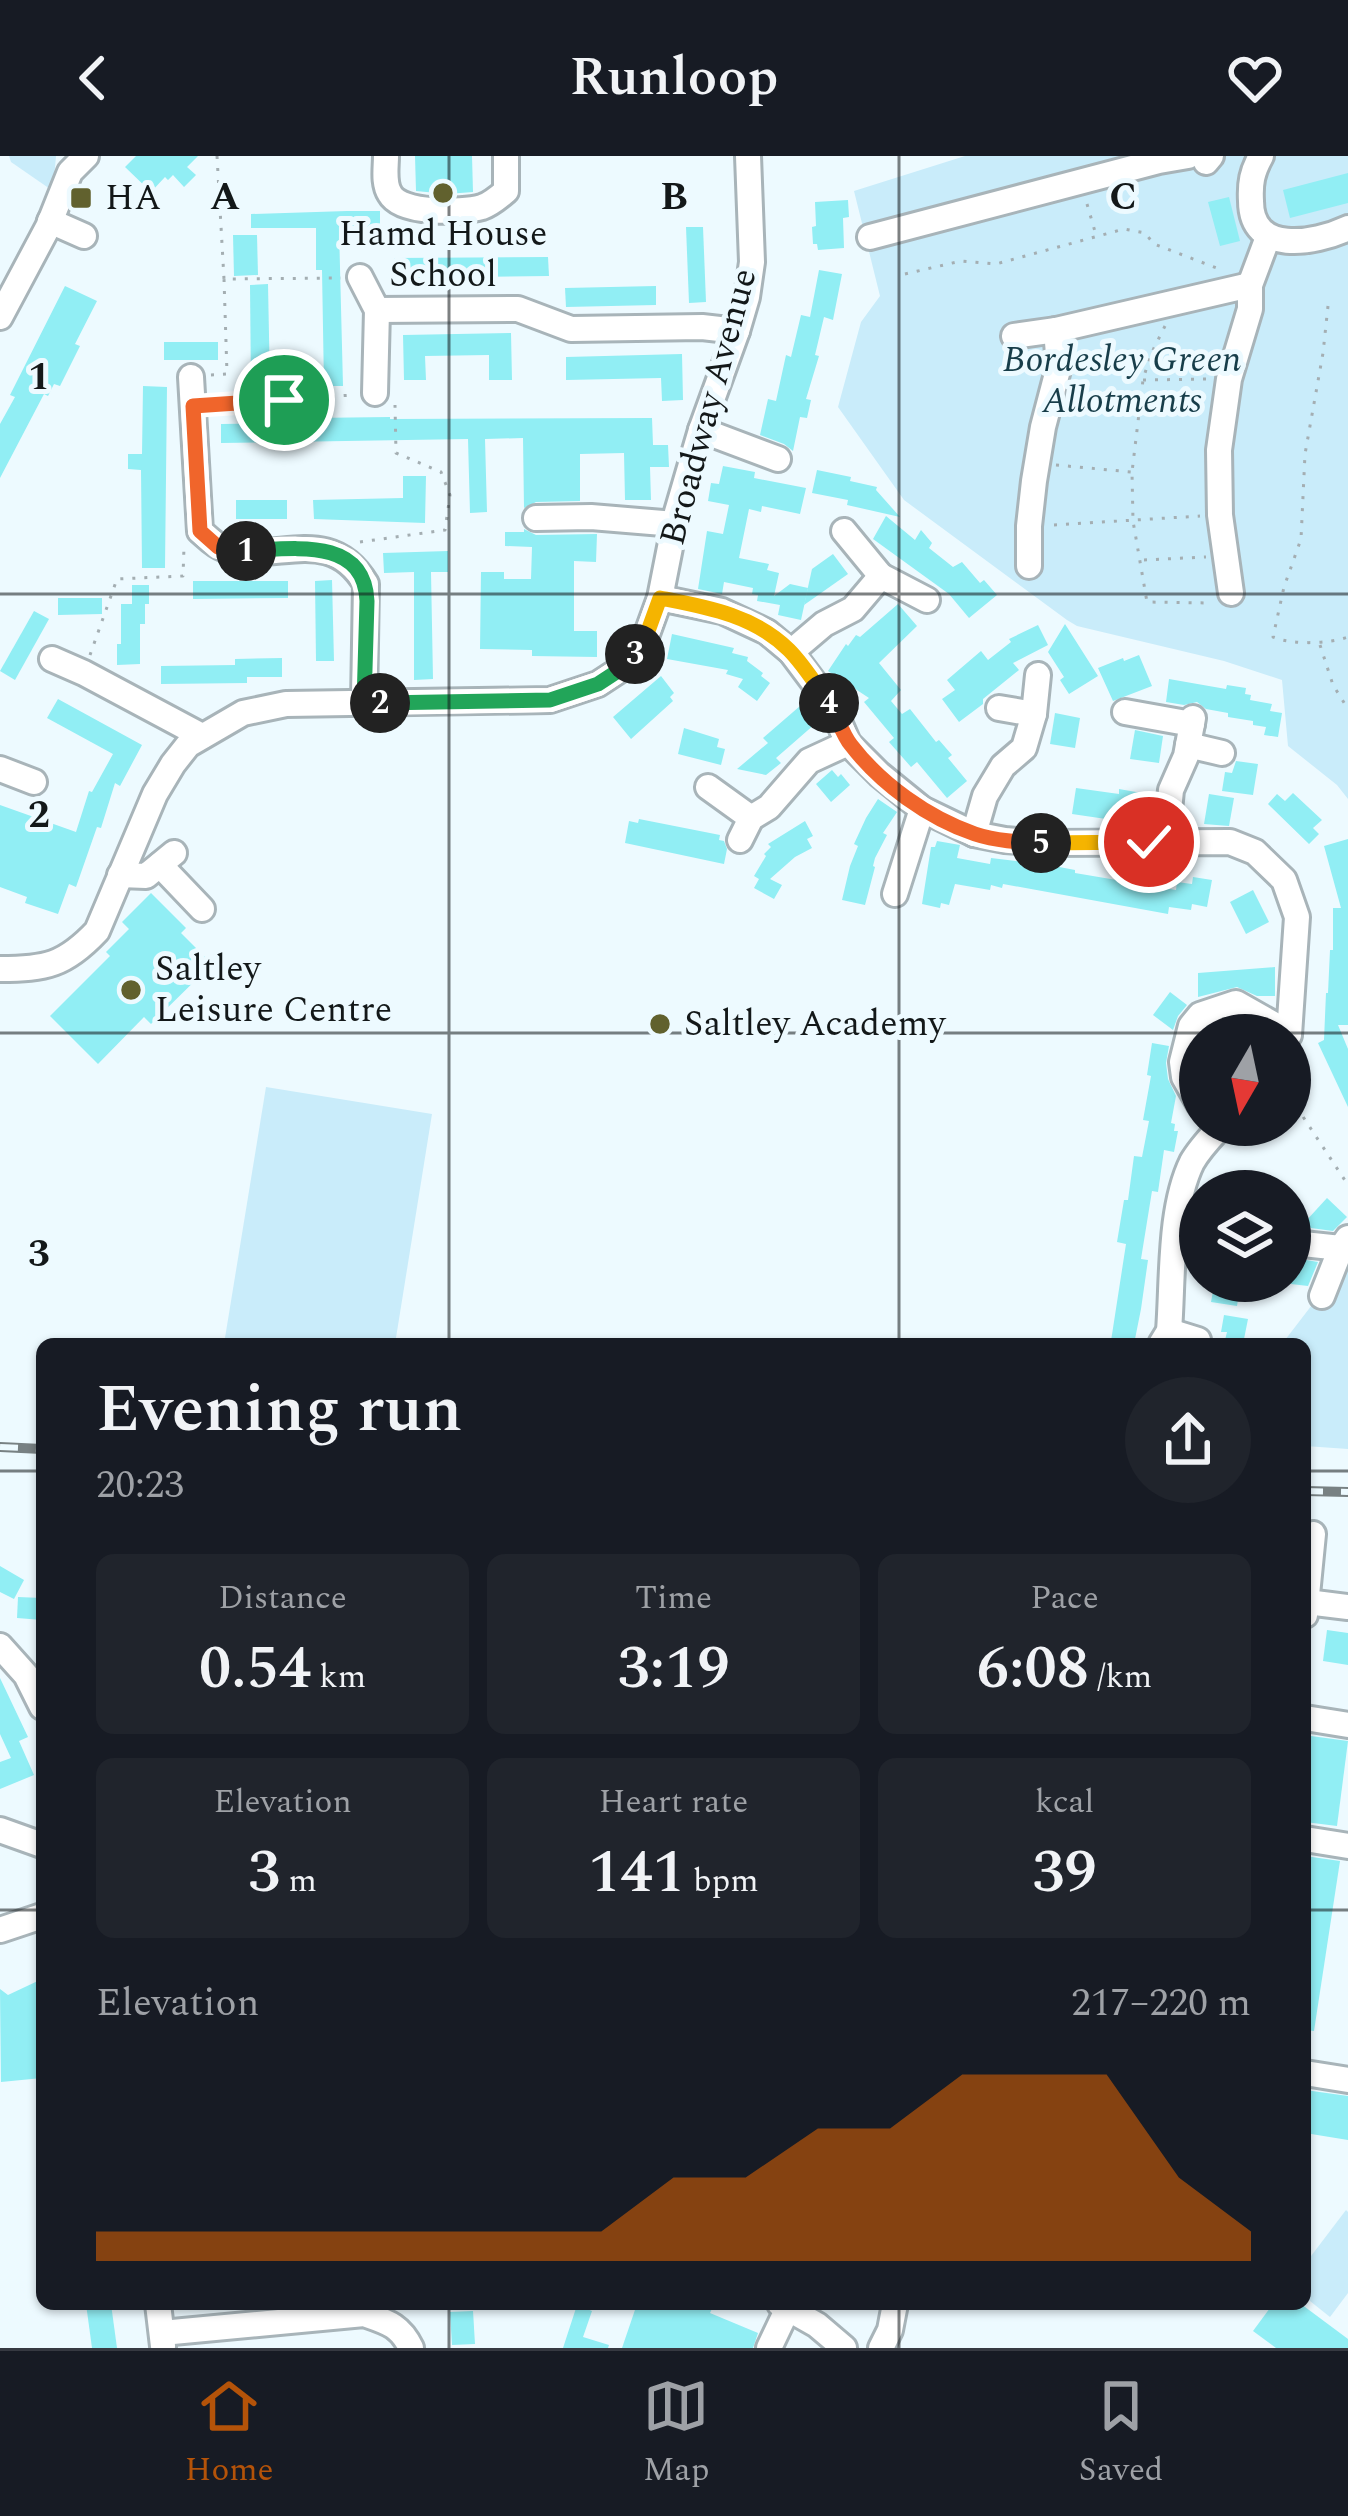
<!DOCTYPE html>
<meta charset="utf-8">
<style>
:root{--surface:#171b24;--page:#20242c;--text:#f1f3f6;--muted:#9ea1a6;--line:#363941;--accent:#b45309}
body{margin:0;font-family:Spectral,serif;background:var(--page);color:var(--text);height:100vh;display:flex;flex-direction:column;font-size:45px;white-space:nowrap}
*{box-sizing:border-box;margin:0}
p{font-size:39px;color:var(--muted)}
.icon{flex:none;width:66px;height:66px;fill:none;stroke:currentColor;stroke-width:2;stroke-linecap:round;stroke-linejoin:round}
.map{position:relative;flex:1;overflow:hidden}
.side{position:absolute;left:36px;top:1182px;width:1275px;height:972px;display:flex;flex-direction:column;background:var(--surface);border-radius:18px;box-shadow:0 3px 9px #0004}
.side>*{flex:none}
.needle{width:78px;rotate:189deg}
.buttons{position:absolute;left:1179px;top:858px;display:grid;gap:24px}
.buttons a{display:grid;place-items:center;width:132px;height:132px;border-radius:50%;background:var(--surface);box-shadow:0 3px 9px #0004;font-size:60px}
.pin{position:absolute;display:grid;place-items:center;width:102px;height:102px;color:#fff;margin:-51px;border:6px solid #fff;border-radius:50%;box-shadow:0 3px 12px #0007}
.km{position:absolute;width:60px;height:60px;margin:-30px;border-radius:50%;background:#222;color:#fff;font-size:33px;line-height:60px;text-align:center}
.round{display:grid;place-items:center;flex:none;width:126px;height:126px;border-radius:63px;background:var(--page)}
.overview{display:flex;align-items:center;justify-content:space-between;height:204px;padding:0 60px}
h1{font-size:66px;font-weight:600;line-height:90px}
.figures{display:grid;grid-template-columns:repeat(3,1fr);gap:18px;height:204px;padding:12px 60px}
.figures div{display:grid;align-content:center;border-radius:18px;background:var(--page);text-align:center}
.figures b{font-size:60px;font-weight:600}
.figures small{font-size:33px;font-weight:400}
.figures p{font-size:33px}
.chart{height:336px;padding:24px 60px}
.chart p{display:flex;justify-content:space-between}
.chart svg{width:100%;height:216px;margin-top:12px;fill:var(--accent);opacity:.7}
header{display:flex;justify-content:space-between;align-items:center;height:156px;padding:0 60px;background:var(--surface);font-size:54px;font-weight:600}
.dock{display:flex;justify-content:space-around;align-items:center;height:168px;border-top:3px solid var(--line);background:var(--surface);font-size:33px;color:var(--muted)}
.dock a{display:grid;justify-items:center;gap:6px}
.dock .on{color:var(--accent)}
.map>svg:first-child{display:block}
</style>
<header><svg class="icon" aria-label="back" viewBox="0 0 24 24"><path d="M15 5l-7 7 7 7"/></svg>Runloop<svg class="icon" aria-label="heart" viewBox="0 0 24 24"><path d="M12 20l-8-8c-3-5 5-10 8-4 3-6 11-1 8 4z"/></svg></header>
<div class="map">
<svg width="1348" height="2192" viewBox="0 0 1348 2192">
<rect width="100%" height="100%" fill="#edfaff"/>
<g fill="#c9ecfa">
<path d="M9,0H56L53,35L11,6Z"/>
<path d="M965,0H1348V643L1337,629L1288,590L1282,524L1224,505L1077,470L1067,464L904,344L838,251L861,166L880,140L854,35Z"/>
<path d="M266,931L432,958L395,1188H224Z"/>
<path d="M1348,1102V1293L1305,1290V1188H1282Z"/>
<path d="M1346,2054L1348,2056V2137L1330,2161L1305,2141V2108Z"/>
</g>
<g fill="#91eef4">
<path d="M136,0H198L187,11L196,19L184,31L173,19L168,24L165,21L151,36L125,11Z"/>
<path d="M415,0H472L473,36L447,38L416,35Z"/>
<path d="M1348,17V47L1290,62L1283,34Z"/>
<path d="M1229,41L1240,85L1220,90L1208,46Z"/>
<path d="M848,44L849,61L843,62L844,92L818,94L817,88H813L812,71L816,70L815,46Z"/>
<path d="M347,55H380V72H339L343,230H324L322,114H316V72H251V58Z"/>
<path d="M686,71H703L706,146L689,147Z"/>
<path d="M233,79H257L258,119L234,120Z"/>
<path d="M548,101L549,120L395,122L394,102Z"/>
<path d="M819,114L842,118L833,164L824,161L815,199L819,200L806,243L811,244L807,262L800,261L793,295L784,288L760,279L768,243L776,245L786,199L791,201L801,159L810,161Z"/>
<path d="M268,128L270,231L251,232L250,129Z"/>
<path d="M65,130L97,145L75,188L80,190L60,230L54,228L48,240L44,238L0,322V268L15,241L10,239Z"/>
<path d="M656,130V149L566,151L565,132Z"/>
<path d="M511,177L512,224H489V199L425,200L426,224H404L403,179Z"/>
<rect x="164" y="186" width="54" height="18"/>
<path d="M682,198L683,244L662,245L661,222L566,224V201Z"/>
<path d="M143,230L167,231L165,412H142L141,314L128,313V298H142Z"/>
<path d="M390,261V263L652,262L653,289H668L669,311H650L651,344H625L624,297L580,298V345L536,346L524,352L523,282L485,283L487,356L470,357L468,283L221,287V268L311,267V262Z"/>
<path d="M723,310L755,316L754,322L806,332L800,358L762,350L761,356L749,353L739,402L769,408L767,414L779,417L774,440L790,428L808,432L801,464L778,459L780,449L757,445L758,439L752,438L753,432L724,426L722,438L698,433L707,375L723,378L729,349L708,345L711,327L719,328Z"/>
<path d="M817,314L851,321L850,325L877,331L876,334L900,361L847,349L848,344L812,337Z"/>
<path d="M403,320H426L425,367L314,363L313,344L403,342Z"/>
<rect x="236" y="344" width="51" height="19"/>
<path d="M886,360L915,384L921,374L932,387L929,392L953,411L962,406L980,427L984,424L997,439L969,462L949,438L873,383Z"/>
<path d="M524,373L536,379L597,378L596,406L574,405V475H597V501L532,500V494L480,493L481,416H504V423H531L532,391L505,390V376H524Z"/>
<path d="M448,395V416H431L433,523L414,524V416L384,417L383,397Z"/>
<path d="M833,398L848,418L804,449L812,413Z"/>
<path d="M332,424L334,505H316L315,425Z"/>
<path d="M193,425H288V442L193,443Z"/>
<path d="M132,429H149V448H145V468H140V508L117,509V488H121V448H132Z"/>
<path d="M58,442H102V458L58,459Z"/>
<path d="M898,448L917,470L879,507L901,534L891,545L902,558L910,553L936,586L939,584L952,599L948,602L967,625L947,642L917,606L911,611L889,586L894,582L864,546L869,542L828,515L846,488L848,490L856,479L860,481Z"/>
<path d="M34,455L49,463L15,524L0,515Z"/>
<path d="M1065,468L1098,520L1069,538L1060,524L1064,521L1048,496Z"/>
<path d="M1038,469L1048,489L1013,507L1019,514L983,543V548L959,566L942,543L955,534L947,524L981,495L988,504L1011,486L1009,483Z"/>
<path d="M672,478L734,492L732,497L748,501L747,505L763,517L761,520L770,527L757,545L738,531L743,523L726,518L728,514L667,503Z"/>
<path d="M1139,499L1152,530L1113,545L1098,512L1123,502L1124,505Z"/>
<path d="M282,502V521H247V527L161,528V510L235,509V503Z"/>
<path d="M661,520L674,537L670,541L673,545L631,583L613,561Z"/>
<path d="M1169,523L1226,533L1227,529L1246,532L1245,538L1251,539L1250,544L1272,548L1270,555L1282,557L1278,581L1264,579L1266,571L1253,569V565L1228,561V557L1206,553L1197,546L1184,549L1166,546Z"/>
<path d="M58,543L142,589L120,630L115,627L101,672L97,671L76,731L69,728L58,758L25,747L27,741L0,731V649L76,676L89,635L92,636L113,598L47,562Z"/>
<path d="M800,550L815,568L776,602L781,607L766,619L737,613L768,587L763,582Z"/>
<path d="M1055,557L1080,562L1075,592L1050,588Z"/>
<path d="M684,572L719,583L717,591L725,593L721,609L678,598Z"/>
<path d="M1135,574L1163,580L1159,607L1130,603Z"/>
<path d="M1236,605L1258,608L1253,639L1222,635L1225,616L1232,617Z"/>
<path d="M832,614L838,621L841,618L850,629L831,646L816,628Z"/>
<path d="M1076,632L1119,638V633L1153,639L1149,666L1106,660V663L1072,658Z"/>
<path d="M1293,637L1322,664L1313,672L1319,678L1309,688L1268,648L1277,638L1285,645Z"/>
<path d="M1209,638L1234,642L1229,670L1204,668Z"/>
<path d="M878,643L897,656L883,677L887,679L875,702L873,710L875,711L865,749L842,744L850,710L858,690L854,688L866,662Z"/>
<path d="M639,663L720,679L719,684L724,685L727,693L724,708L625,687L629,665L638,667Z"/>
<path d="M805,665L813,680L807,683L812,692L795,701L770,723L782,729L774,743L754,732L759,723L754,720L766,700L764,698L771,691L768,688Z"/>
<path d="M1348,683V869H1338L1348,893V951L1318,887L1324,884L1326,837H1328L1330,794H1333V752H1341L1324,690Z"/>
<path d="M937,685L960,689L957,702L990,708L991,702L1049,709L1075,714V717L1176,734L1177,726L1192,728L1193,721L1212,724L1207,751L1192,748L1191,754L1169,751L1168,758L1003,728L1002,732L991,729L990,734L955,728L949,749L941,747L940,752L922,748L931,691H935Z"/>
<path d="M1253,734L1269,766L1246,778L1230,746Z"/>
<path d="M151,737L186,772L181,777L212,808L151,868L144,861L98,908L50,860L110,800L106,796L129,773L122,766Z"/>
<path d="M1275,811V840H1257L1237,831L1198,841V817Z"/>
<path d="M1170,836L1187,849L1178,860L1173,874L1153,859Z"/>
<path d="M1152,887L1169,890L1166,907L1168,923L1176,940L1171,967L1175,968L1174,975H1178L1174,996L1164,994L1158,1036L1152,1035L1141,1103L1148,1104L1141,1153L1134,1188H1127L1111,1185L1126,1088L1117,1086L1124,1044H1128L1134,1000L1142,1001L1149,965L1143,964L1151,920L1147,919Z"/>
<path d="M1327,1042L1347,1061L1333,1075L1311,1072L1305,1066Z"/>
<path d="M1295,1102L1318,1106L1308,1130L1291,1128Z"/>
<path d="M1215,1125H1241L1237,1150L1211,1146Z"/>
<path d="M1224,1159L1248,1163L1243,1188H1224L1227,1176H1221Z"/>
<path d="M0,1410L24,1424L14,1443L0,1436Z"/>
<path d="M18,1441L42,1442V1464L17,1462Z"/>
<path d="M1327,1474L1348,1477V1509L1323,1505Z"/>
<path d="M0,1522L28,1581L19,1585L34,1619L0,1633V1606L11,1602L0,1578Z"/>
<path d="M1311,1580L1348,1585L1337,1670L1305,1666V1621Z"/>
<path d="M1305,1700L1340,1705L1314,1875L1305,1874Z"/>
<path d="M42,1823V1922L1,1926L0,1833L8,1839Z"/>
<path d="M1305,1934L1348,1940V1984L1305,1977Z"/>
<path d="M86,2148H111L117,2192H92Z"/>
<path d="M637,2148H714L710,2157L758,2177L753,2192H622Z"/>
<path d="M1273,2148H1301L1348,2183V2192H1276L1253,2175Z"/>
<path d="M577,2149L592,2155L583,2181L609,2189L608,2192H563Z"/>
<path d="M473,2155L475,2188L452,2189L450,2156Z"/>
</g>
<g fill="none" stroke-linecap="round" stroke-linejoin="round">
<defs>
<g id="minor">
<path d="M386,0C386,12 383,27 390,38C401,58 461,57 482,51C491,48 499,41 506,35V0"/>
<path d="M1261,0C1252,16 1250,27 1251,45C1251,99 1314,88 1348,72"/>
<path d="M1206,6L1211,0"/>
<path d="M50,65L84,80"/>
<path d="M870,81L1159,5L1188,0"/>
<path d="M360,121L377,154L375,237"/>
<path d="M377,154L518,153L571,173L702,171L737,175"/>
<path d="M0,161L48,71L70,16L86,0"/>
<path d="M1014,180L1056,174L1250,129"/>
<path d="M191,221L200,375C207,381 214,389 223,392C276,409 329,366 366,428L364,547"/>
<path d="M701,274L778,303"/>
<path d="M536,362L591,361L675,368"/>
<path d="M844,375L881,420"/>
<path d="M1029,410V370L1034,325L1043,271L1059,210L1056,174"/>
<path d="M1231,437L1220,359L1219,294L1229,223L1250,153V129L1268,81"/>
<path d="M660,442L722,455L767,476L791,496L833,552L848,587L879,618L922,653L974,678L1005,684L1047,687L1230,686L1255,696L1284,724L1297,761L1289,879"/>
<path d="M791,496L824,468L853,453L881,420L927,444"/>
<path d="M52,503L84,517L202,580"/>
<path d="M999,552L1034,558"/>
<path d="M1125,556L1192,568"/>
<path d="M1188,589L1222,597"/>
<path d="M0,613L34,626"/>
<path d="M708,631L751,662"/>
<path d="M974,678L985,640L1003,610L1024,592L1034,558L1038,519"/>
<path d="M740,684L751,662L769,651L809,605L848,587"/>
<path d="M1166,685L1171,634L1186,600L1193,562"/>
<path d="M160,709L202,753"/>
<path d="M120,719L146,720L174,697"/>
<path d="M895,738L922,653"/>
<path d="M0,813C46,813 65,809 97,775L155,638L173,608L188,589L243,557L286,548L550,544L598,528L624,511L644,486L660,442L677,356L701,274L737,175L747,141L752,106L748,0"/>
<path d="M1200,949L1184,921L1182,906L1191,870L1200,859L1236,847L1289,877"/>
<path d="M1303,1088L1341,1092"/>
<path d="M1322,1140L1341,1092L1348,1082"/>
<path d="M1169,1175L1198,1184"/>
<path d="M1161,1188L1169,1175C1173,1124 1169,1053 1192,1006C1200,992 1211,981 1222,969"/>
<path d="M1307,1446L1348,1451"/>
<path d="M1305,1459L1313,1378"/>
<path d="M0,1490L26,1519L42,1551"/>
<path d="M1305,1562L1348,1569"/>
<path d="M0,1674L42,1689"/>
<path d="M1305,1683L1348,1690"/>
<path d="M0,1774L42,1760"/>
<path d="M1305,1917L1348,1924"/>
<path d="M158,2148L163,2190"/>
<path d="M780,2148L817,2169L844,2192"/>
<path d="M162,2177L364,2158C387,2166 400,2169 411,2192"/>
<path d="M769,2192L788,2152"/>
<path d="M881,2192L890,2174L895,2148"/>
</g>
</defs>
<use href="#minor" stroke="#a8b4b9" stroke-width="30"/>
<g stroke="#a4aeb2" stroke-width="3" stroke-dasharray="3 9" stroke-linecap="butt">
<path d="M217,0L224,123L341,122"/>
<path d="M1087,48L1096,79"/>
<path d="M905,118L961,105L996,108L1124,73L1145,77L1154,88L1222,114"/>
<path d="M1328,150L1323,197L1305,298L1301,383L1284,431L1273,481C1292,489 1328,488 1348,481"/>
<path d="M1165,170L1150,200L1143,224L1132,316L1133,365L1147,446L1209,447"/>
<path d="M211,219L227,218L224,123"/>
<path d="M1143,224L1210,223"/>
<path d="M212,249L352,239"/>
<path d="M1056,309L1131,316"/>
<path d="M1054,369L1200,360"/>
<path d="M360,386L445,374L450,339L441,316L396,297L395,249"/>
<path d="M1144,404L1206,401"/>
<path d="M1320,489L1333,529L1348,553"/>
<path d="M90,499L117,423L183,420L184,391"/>
<path d="M1290,941L1348,1029"/>
</g>
<use href="#minor" stroke="#fff" stroke-width="24"/>
<defs>
<g id="rail">
<path d="M0,1291L42,1293"/>
<path d="M1305,1335L1348,1336"/>
</g>
</defs>
<use href="#rail" stroke="#788183" stroke-width="10"/>
<use href="#rail" stroke="#edfaff" stroke-width="6" stroke-dasharray="18" stroke-linecap="butt"/>
</g>
<g fill="none" stroke-linecap="round" stroke-linejoin="round">
<defs>
<path id="split-1" d="M246,395L218,391L200,375L193,250L284,244"/>
<path id="split-2" d="M246,395C292,393 364,380 367,445L364,547H380"/>
<path id="split-3" d="M380,547L550,544L598,528L624,511L635,498"/>
<path id="split-4" d="M635,498L644,486L660,442C706,451 754,459 789,494C804,509 816,529 829,547"/>
<path id="split-5" d="M829,547C838,560 841,577 851,589C881,628 928,662 975,678C996,685 1019,686 1041,687"/>
<path id="split-6" d="M1041,687L1149,686"/>
</defs>
<use href="#split-1" stroke="#fff" stroke-width="24"/>
<use href="#split-2" stroke="#fff" stroke-width="24"/>
<use href="#split-3" stroke="#fff" stroke-width="24"/>
<use href="#split-4" stroke="#fff" stroke-width="24"/>
<use href="#split-5" stroke="#fff" stroke-width="24"/>
<use href="#split-6" stroke="#fff" stroke-width="24"/>
<use href="#split-1" stroke="#f0652b" stroke-width="15"/>
<use href="#split-2" stroke="#22a559" stroke-width="15"/>
<use href="#split-3" stroke="#22a559" stroke-width="15"/>
<use href="#split-4" stroke="#f5b400" stroke-width="15"/>
<use href="#split-5" stroke="#f0652b" stroke-width="15"/>
<use href="#split-6" stroke="#f5b400" stroke-width="15"/>
</g>
<path fill="none" stroke="#131819" stroke-width="3" stroke-opacity="0.55" d="M449,0V1188M899,0V1188M0,438H1348M0,877H1348M0,1315H42M1305,1315H1348M0,1754H42M1305,1754H1348M449,2148V2192M899,2148V2192"/>
<g fill="#61612e" stroke="#edfaff" stroke-width="4.5">
<circle cx="443" cy="37" r="12"/>
<rect x="69" y="30" width="24" height="24" rx="6"/>
<circle cx="131" cy="834" r="12"/>
<circle cx="660" cy="868" r="12"/>
</g>
<g text-anchor="middle" dominant-baseline="central" stroke-width="10" stroke-linejoin="round" paint-order="stroke">
<g font-size="36" fill="#131819" stroke="#edfaff" text-anchor="start">
<text x="105" y="42">HA</text>
<text x="443" y="78" text-anchor="middle">Hamd House<tspan x="443" dy="41">School</tspan></text>
<text x="155" y="813">Saltley<tspan x="155" dy="41">Leisure Centre</tspan></text>
<text x="684" y="868">Saltley Academy</text>
</g>
<g font-size="36" font-style="italic" fill="#173d49" stroke="#edfaff">
<text x="1122" y="204">Bordesley Green<tspan x="1122" dy="41">Allotments</tspan></text>
</g>
<g font-size="36" fill="#131819" stroke="#edfaff">
<text transform="translate(709 251) rotate(-75)">Broadway Avenue</text>
</g>
</g>
<g font-size="39" text-anchor="middle" font-weight="bold" fill="#131819" stroke="#edfaff" stroke-width="10" stroke-linejoin="round" paint-order="stroke">
<text x="225" y="53">A</text>
<text x="674" y="53">B</text>
<text x="1123" y="53">C</text>
<text x="39" y="233">1</text>
<text x="39" y="671">2</text>
<text x="39" y="1110">3</text>
</g>
</svg>
<div class="buttons">
<a><svg class="needle" viewBox="-14 -14 28 28"><path d="M0-13l5 13h-10z" fill="#e53935"/><path d="M0 13l5-13h-10z" fill="#9ea1a6"/></svg></a>
<a><svg class="icon" aria-label="layers" viewBox="0 0 24 24"><path d="M12 4l9 5-9 5-9-5zM3 14l9 5 9-5"/></svg></a>
</div>
<div class="pin" style="left:284px;top:244px;background:#1e9e55"><svg class="icon" aria-label="arrive" viewBox="0 0 24 24"><path d="M6 21V4h12l-3 4 3 4H6"/></svg></div>
<div class="pin" style="left:1149px;top:686px;background:#d93025"><svg class="icon" aria-label="check" viewBox="0 0 24 24"><path d="M5 12l5 5 9-10"/></svg></div>
<b class="km" style="left:246px;top:395px">1</b>
<b class="km" style="left:380px;top:547px">2</b>
<b class="km" style="left:635px;top:498px">3</b>
<b class="km" style="left:829px;top:547px">4</b>
<b class="km" style="left:1041px;top:687px">5</b>
<section class="side">
<div class="overview"><div><h1>Evening run</h1><p>20:23</p></div><a class="round"><svg class="icon" aria-label="share" viewBox="0 0 24 24"><path d="M12 15V3M7 8l5-5 5 5M5 13v7h14v-7"/></svg></a></div>
<div class="figures">
<div><p>Distance</p><b>0.54<small> km</small></b></div>
<div><p>Time</p><b>3:19</b></div>
<div><p>Pace</p><b>6:08<small> /km</small></b></div>
</div>
<div class="figures">
<div><p>Elevation</p><b>3<small> m</small></b></div>
<div><p>Heart rate</p><b>141<small> bpm</small></b></div>
<div><p>kcal</p><b>39</b></div>
</div>
<div class="chart"><p><span>Elevation</span>217–220 m</p>
<svg viewBox="0 0 160 44" preserveAspectRatio="none"><path d="M0 44V38L10 38L20 38L30 38L40 38L50 38L60 38L70 38L80 27L90 27L100 17L110 17L120 6L130 6L140 6L150 27L160 38V44z"/></svg>
</div>
</section>
</div>
<nav class="dock">
<a class="on"><svg class="icon" aria-label="home" viewBox="0 0 24 24"><path d="M3 11l9-7 9 7M6 9v11h12V9"/></svg>Home</a>
<a><svg class="icon" aria-label="map" viewBox="0 0 24 24"><path d="M3 6l6-2 6 2 6-2v14l-6 2-6-2-6 2zM9 4v14M15 6v14"/></svg>Map</a>
<a><svg class="icon" aria-label="saved" viewBox="0 0 24 24"><path d="M7 4h10v16l-5-4-5 4z"/></svg>Saved</a>
</nav>
